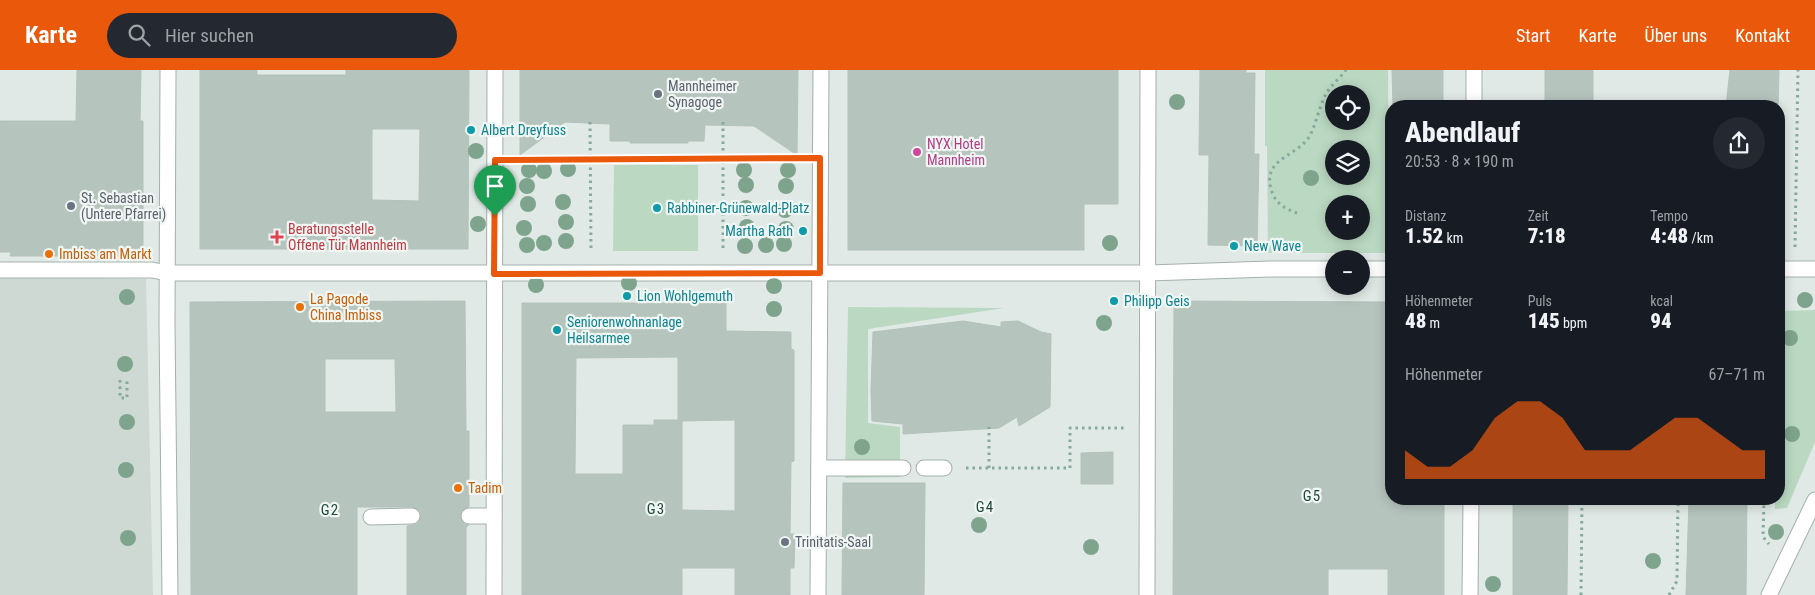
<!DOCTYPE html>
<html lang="de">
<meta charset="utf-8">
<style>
:root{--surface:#171b24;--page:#242831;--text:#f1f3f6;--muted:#9ea1a6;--accent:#ea580c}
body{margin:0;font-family:"Roboto Condensed",sans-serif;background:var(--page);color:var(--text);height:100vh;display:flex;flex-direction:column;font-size:19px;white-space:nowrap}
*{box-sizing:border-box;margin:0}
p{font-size:16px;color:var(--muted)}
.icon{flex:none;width:28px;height:28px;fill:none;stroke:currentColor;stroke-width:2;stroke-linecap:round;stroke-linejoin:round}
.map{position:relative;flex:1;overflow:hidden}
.sheet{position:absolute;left:1385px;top:30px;width:400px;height:405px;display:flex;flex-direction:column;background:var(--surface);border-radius:20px;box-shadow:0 2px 12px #0003}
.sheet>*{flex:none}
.buttons{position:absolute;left:1325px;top:15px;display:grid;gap:10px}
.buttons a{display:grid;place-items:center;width:45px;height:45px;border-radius:50%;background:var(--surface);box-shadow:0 2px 12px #0003;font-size:25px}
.pin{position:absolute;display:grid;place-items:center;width:42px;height:42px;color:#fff;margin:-51px -21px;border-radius:50% 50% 50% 0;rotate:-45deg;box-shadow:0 0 5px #0007}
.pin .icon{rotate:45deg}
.round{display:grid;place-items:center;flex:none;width:52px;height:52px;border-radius:26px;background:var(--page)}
.overview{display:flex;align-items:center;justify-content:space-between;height:85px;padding:0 20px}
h1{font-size:28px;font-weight:800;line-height:38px}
.figures{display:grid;grid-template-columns:repeat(3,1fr);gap:8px;height:85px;padding:5px 20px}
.figures div{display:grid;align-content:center}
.figures b{font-size:21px;font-weight:800}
.figures small{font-size:14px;font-weight:400}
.figures p{font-size:14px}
.chart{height:140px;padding:10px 20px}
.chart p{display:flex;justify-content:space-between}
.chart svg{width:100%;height:90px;margin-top:5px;fill:var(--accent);opacity:.7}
header{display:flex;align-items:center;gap:30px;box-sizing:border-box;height:70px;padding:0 25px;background:var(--accent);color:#fff}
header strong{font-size:24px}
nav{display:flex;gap:28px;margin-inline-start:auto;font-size:18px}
.search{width:350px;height:45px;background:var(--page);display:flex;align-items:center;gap:12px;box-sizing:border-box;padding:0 18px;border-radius:28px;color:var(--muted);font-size:19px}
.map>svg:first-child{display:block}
</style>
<header>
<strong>Karte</strong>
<div class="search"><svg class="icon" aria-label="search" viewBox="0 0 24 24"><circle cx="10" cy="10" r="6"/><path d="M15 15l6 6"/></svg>Hier suchen</div>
<nav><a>Start</a><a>Karte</a><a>Über uns</a><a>Kontakt</a></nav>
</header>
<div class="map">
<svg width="1815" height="525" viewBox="0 0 1815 525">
<rect width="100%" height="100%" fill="#e0e9e5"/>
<path fill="#ced9d4" d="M0,206L146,209L153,525H0Z"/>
<g fill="#bbd9c2" fill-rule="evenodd">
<path d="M1265,0H1388L1389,183H1268L1267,76H1265ZM1334,24H1361V51H1334ZM1334,79H1361V106H1334ZM1334,134H1361V161H1334Z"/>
<path d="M614,95H698V181H613Z"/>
<path d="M848,237L1004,238L868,259V353L900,357V407L845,408Z"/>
<path d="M1815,240V372L1787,438L1775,439V429H1779L1781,241Z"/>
</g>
<g fill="#b6c4be" stroke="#b3c2bc" fill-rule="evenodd">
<path d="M77,0H141L140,51H143V186H10L11,182H0V51H76Z"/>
<path d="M200,0H257V5H346V0H469L468,179H200ZM372,59H420L419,131L372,130Z"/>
<path d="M520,0H798L797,85L754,56L705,55L704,71H688V73H630V71H610V54L565,52L520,85Z"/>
<path d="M848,0H1118V134H1084V180H848Z"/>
<path d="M1200,0H1246V3H1255L1254,84H1259L1257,176L1208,175L1209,85H1199Z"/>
<path d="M1392,0H1443V36H1393Z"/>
<rect x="1545" y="0" width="48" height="36"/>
<path d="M1730,0H1779L1778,36H1726Z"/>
<path d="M465,231L466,361H469V437L461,441L460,446L464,454L469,455L466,457V525H407V456L417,454L421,446L420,441L412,437H357V525H191L190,232ZM325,289H395L396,342H325Z"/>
<path d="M1174,231L1391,232V429H1444V525H1388V499H1328V525H1173Z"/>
<path d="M522,233H726V261L791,262V279L794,280V391L791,392L790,464H795L794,498H790V525H735V498H682V525H522ZM678,287V350H654V355H623V404H575L576,288ZM735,350V441L682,440V351Z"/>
<path d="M963,251L1001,257V252L1018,251L1041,262L1051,264L1050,337L1019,356L1017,347L999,358L903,364V354L872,351L871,320L873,262Z"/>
<path d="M1113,382V414H1081V383Z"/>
<path d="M843,413H925L924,525H842Z"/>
<path d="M1513,429H1568L1567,525H1513Z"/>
<path d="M1689,429H1747L1746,525H1686Z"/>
</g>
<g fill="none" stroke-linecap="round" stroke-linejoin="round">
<defs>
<g id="service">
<path d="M819,398H903"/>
<path d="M924,398H944"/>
<path d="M469,446H494"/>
<path d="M371,447L412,446"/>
</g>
<path id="pedestrian" d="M0,200H152L167,203"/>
<g id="minor">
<path d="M168,0L167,255L170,525"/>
<path d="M1474,36V0"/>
<path d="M1361,199H1391"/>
<path d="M1779,199H1815"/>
<path d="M167,203H1148L1270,199H1334"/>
<path d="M494,525L495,0"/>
<path d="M818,525L821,0"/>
<path d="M1147,525L1148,0"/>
<path d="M1470,525L1471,429"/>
<path d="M1769,525L1815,430"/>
</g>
</defs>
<use href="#service" stroke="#a3b0ac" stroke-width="17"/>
<use href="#pedestrian" stroke="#a3b0ac" stroke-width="17"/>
<use href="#minor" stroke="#a3b0ac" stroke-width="17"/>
<g stroke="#83aa9d" stroke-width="3" stroke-dasharray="2.5 4" stroke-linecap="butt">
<path d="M590,52L591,180"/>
<path d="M723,52V180"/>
<path d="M519,89L797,88"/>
<path d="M1297,143C1286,139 1276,134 1272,122C1261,91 1291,88 1307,70C1315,60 1319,36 1326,24C1331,15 1340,8 1346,0"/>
<path d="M1795,177L1798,0"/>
<path d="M120,310V328H127V310"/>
<path d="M966,398H1070V358H1124"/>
<path d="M989,398V357"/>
<path d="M1764,429L1763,467L1769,474"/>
<path d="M1581,525L1582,429"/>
<path d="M1669,525L1677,511L1678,429"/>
</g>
<use href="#service" stroke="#fff" stroke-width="15"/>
<use href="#pedestrian" stroke="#fff" stroke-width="15"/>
<use href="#minor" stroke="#fff" stroke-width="15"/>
</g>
<g fill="#7fa48e">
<circle cx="1177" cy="32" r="8"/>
<circle cx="476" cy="81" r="8"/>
<circle cx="568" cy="99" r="8"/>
<circle cx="529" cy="100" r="8"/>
<circle cx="744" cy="100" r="8"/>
<circle cx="788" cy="100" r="8"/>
<circle cx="544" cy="101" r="8"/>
<circle cx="1311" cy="108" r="8"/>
<circle cx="746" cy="115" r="8"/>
<circle cx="527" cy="116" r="8"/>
<circle cx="786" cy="116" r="8"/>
<circle cx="563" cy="132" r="8"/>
<circle cx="528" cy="134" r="8"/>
<circle cx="746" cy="138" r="8"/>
<circle cx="785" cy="140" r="8"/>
<circle cx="566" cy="152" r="8"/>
<circle cx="478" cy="154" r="8"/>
<circle cx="747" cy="157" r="8"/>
<circle cx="524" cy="158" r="8"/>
<circle cx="786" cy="159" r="8"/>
<circle cx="566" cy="171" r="8"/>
<circle cx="544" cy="173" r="8"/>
<circle cx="1110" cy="173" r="8"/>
<circle cx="784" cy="174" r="8"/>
<circle cx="527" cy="175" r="8"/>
<circle cx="766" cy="175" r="8"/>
<circle cx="745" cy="176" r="8"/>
<circle cx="629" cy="213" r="8"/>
<circle cx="536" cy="215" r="8"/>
<circle cx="774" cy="216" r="8"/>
<circle cx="127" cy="227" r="8"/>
<circle cx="1805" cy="230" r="8"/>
<circle cx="774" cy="239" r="8"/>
<circle cx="1104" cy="253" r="8"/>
<circle cx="1790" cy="268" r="8"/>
<circle cx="125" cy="294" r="8"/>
<circle cx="127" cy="352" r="8"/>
<circle cx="1792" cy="364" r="8"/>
<circle cx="862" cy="377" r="8"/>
<circle cx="126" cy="400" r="8"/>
<circle cx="979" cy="455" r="8"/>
<circle cx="1776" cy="462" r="8"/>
<circle cx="128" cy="468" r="8"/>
<circle cx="1091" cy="477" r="8"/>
<circle cx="1653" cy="491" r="8"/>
<circle cx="1493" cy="514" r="8"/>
</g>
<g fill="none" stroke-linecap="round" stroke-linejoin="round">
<defs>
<path id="route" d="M820,88V203L494,204L495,90Z"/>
</defs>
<use href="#route" stroke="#fff" stroke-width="10"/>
<use href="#route" stroke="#ea580c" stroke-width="6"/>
</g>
<g fill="#6b7280" stroke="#f0f6f3" stroke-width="2">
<circle cx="658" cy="24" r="5"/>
<circle cx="71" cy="136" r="5"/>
<circle cx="785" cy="472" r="5"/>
</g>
<g fill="#0f9aa8" stroke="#f0f6f3" stroke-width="2">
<circle cx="471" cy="60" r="5"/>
<circle cx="657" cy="138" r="5"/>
<circle cx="803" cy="161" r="5"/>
<circle cx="1234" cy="176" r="5"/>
<circle cx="627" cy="226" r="5"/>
<circle cx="1114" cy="231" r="5"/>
<circle cx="557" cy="260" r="5"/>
</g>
<circle fill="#d1479c" stroke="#f0f6f3" stroke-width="2" cx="917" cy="82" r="5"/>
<path fill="#e0444e" stroke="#f0f6f3" stroke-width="2" d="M274.5 159.5h5v5h5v5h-5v5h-5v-5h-5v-5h5z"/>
<g fill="#e8710a" stroke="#f0f6f3" stroke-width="2">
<circle cx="49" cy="184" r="5"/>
<circle cx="300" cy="237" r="5"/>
<circle cx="458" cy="418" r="5"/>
</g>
<g text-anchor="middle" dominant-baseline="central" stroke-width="4.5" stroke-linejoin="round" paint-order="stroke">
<g font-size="14" fill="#5b616d" stroke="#f0f6f3" text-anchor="start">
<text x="668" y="16">Mannheimer<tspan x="668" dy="16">Synagoge</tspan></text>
<text x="81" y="128">St. Sebastian<tspan x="81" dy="16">(Untere Pfarrei)</tspan></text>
<text x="795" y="472">Trinitatis-Saal</text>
</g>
<g font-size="14" fill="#0d838f" stroke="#f0f6f3" text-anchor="start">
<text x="481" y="60">Albert Dreyfuss</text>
<text x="667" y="138">Rabbiner-Grünewald-Platz</text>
<text x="793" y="161" text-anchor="end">Martha Rath</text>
<text x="1244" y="176">New Wave</text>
<text x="637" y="226">Lion Wohlgemuth</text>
<text x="1124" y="231">Philipp Geis</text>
<text x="567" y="252">Seniorenwohnanlage<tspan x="567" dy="16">Heilsarmee</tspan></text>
</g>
<g font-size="14" fill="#b23c85" stroke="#f0f6f3" text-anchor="start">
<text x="927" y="74">NYX Hotel<tspan x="927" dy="16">Mannheim</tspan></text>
</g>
<g font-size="14" fill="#be3a42" stroke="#f0f6f3" text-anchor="start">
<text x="288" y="159">Beratungsstelle<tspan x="288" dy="16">Offene Tür Mannheim</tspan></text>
</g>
<g font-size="14" fill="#c56008" stroke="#f0f6f3" text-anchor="start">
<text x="59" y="184">Imbiss am Markt</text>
<text x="310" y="229">La Pagode<tspan x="310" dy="16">China Imbiss</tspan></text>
<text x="468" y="418">Tadim</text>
</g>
<g font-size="15" letter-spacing="1" fill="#20483d" stroke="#f0f6f3">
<text x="1312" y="426">G5</text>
<text x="985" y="437">G4</text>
<text x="656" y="439">G3</text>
<text x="330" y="440">G2</text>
</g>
</g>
</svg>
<div class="buttons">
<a><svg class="icon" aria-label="locate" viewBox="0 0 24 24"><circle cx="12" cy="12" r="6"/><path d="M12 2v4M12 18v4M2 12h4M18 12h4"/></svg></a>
<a><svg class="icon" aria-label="layers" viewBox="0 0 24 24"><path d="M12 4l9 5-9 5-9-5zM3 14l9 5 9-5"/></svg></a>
<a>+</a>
<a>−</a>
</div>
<div class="pin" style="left:495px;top:146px;background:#1e9e55"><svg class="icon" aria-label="arrive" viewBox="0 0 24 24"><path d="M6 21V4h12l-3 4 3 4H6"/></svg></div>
<section class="sheet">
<div class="overview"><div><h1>Abendlauf</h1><p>20:53 · 8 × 190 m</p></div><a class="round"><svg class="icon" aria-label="share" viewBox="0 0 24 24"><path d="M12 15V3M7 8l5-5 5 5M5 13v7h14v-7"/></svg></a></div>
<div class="figures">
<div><p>Distanz</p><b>1.52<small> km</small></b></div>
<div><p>Zeit</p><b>7:18</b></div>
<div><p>Tempo</p><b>4:48<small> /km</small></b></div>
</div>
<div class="figures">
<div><p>Höhenmeter</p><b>48<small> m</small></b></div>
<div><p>Puls</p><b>145<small> bpm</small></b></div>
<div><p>kcal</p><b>94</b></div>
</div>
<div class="chart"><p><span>Höhenmeter</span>67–71 m</p>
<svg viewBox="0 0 160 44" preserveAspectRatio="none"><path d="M0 44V30L10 38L20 38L30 30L40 14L50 6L60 6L70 14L80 30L90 30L100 30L110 22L120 14L130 14L140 22L150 30L160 30V44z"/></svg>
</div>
</section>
</div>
